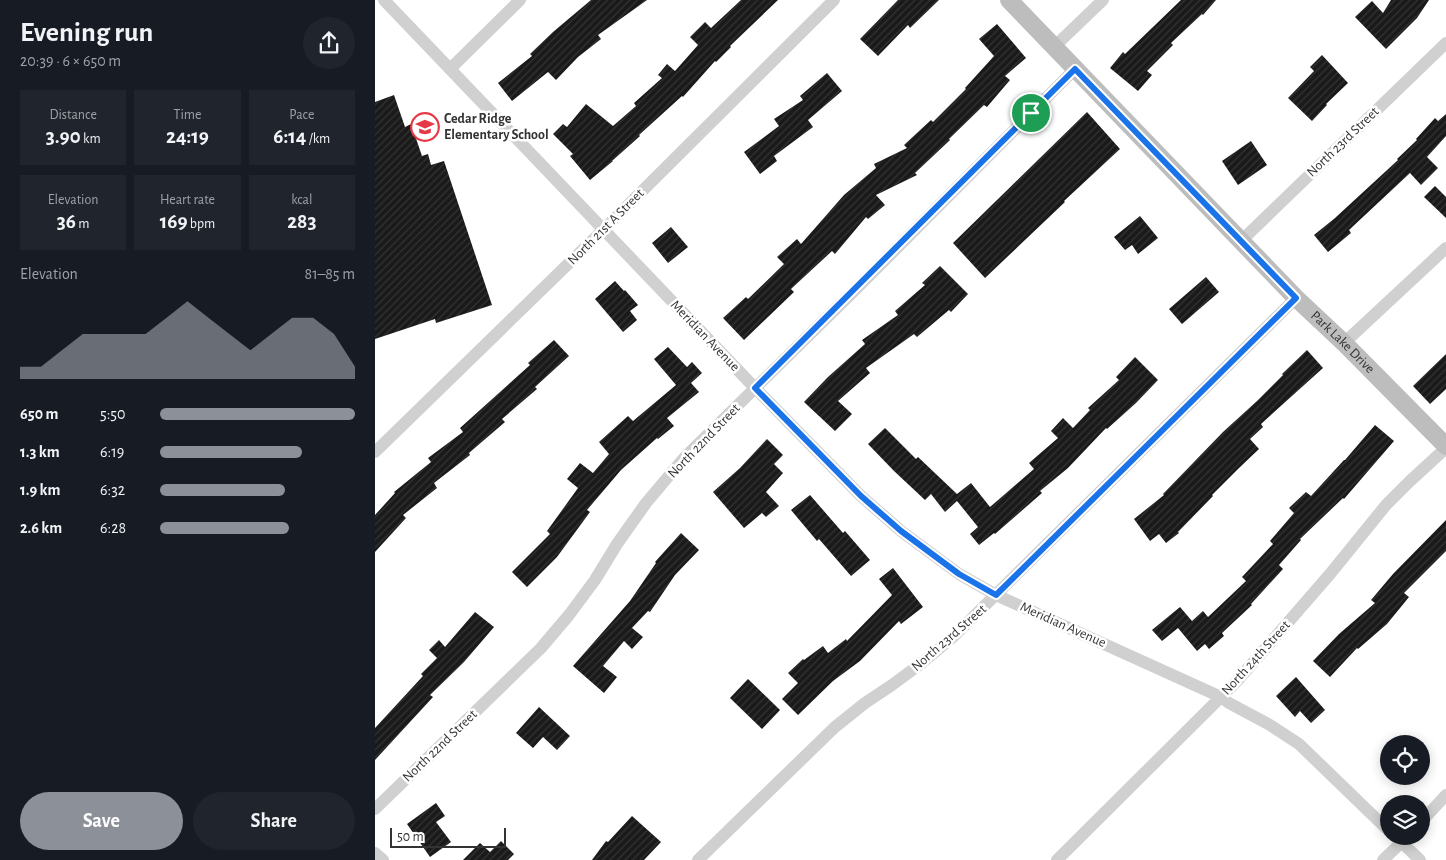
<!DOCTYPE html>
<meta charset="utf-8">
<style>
:root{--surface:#171b24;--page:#20242c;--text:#f1f3f6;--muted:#9ea1a6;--accent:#8c9099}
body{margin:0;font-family:"Alegreya Sans",sans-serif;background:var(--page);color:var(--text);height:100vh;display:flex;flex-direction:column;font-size:19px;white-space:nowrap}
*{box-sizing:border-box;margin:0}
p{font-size:16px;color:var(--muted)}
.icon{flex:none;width:28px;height:28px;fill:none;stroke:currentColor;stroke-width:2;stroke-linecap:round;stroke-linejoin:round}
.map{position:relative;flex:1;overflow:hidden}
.details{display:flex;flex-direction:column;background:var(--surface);width:375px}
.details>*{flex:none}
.controls{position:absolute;left:1005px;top:735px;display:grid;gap:10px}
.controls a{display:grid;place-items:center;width:50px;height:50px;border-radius:50%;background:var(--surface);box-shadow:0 2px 12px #0003;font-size:25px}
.scale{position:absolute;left:15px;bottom:12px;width:116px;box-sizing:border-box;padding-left:5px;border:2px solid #333;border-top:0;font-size:14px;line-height:18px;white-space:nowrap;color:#333;-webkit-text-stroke:4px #fff;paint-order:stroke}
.pin{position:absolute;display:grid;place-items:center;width:42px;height:42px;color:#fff;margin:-21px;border:2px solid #fff;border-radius:50%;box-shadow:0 1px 5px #0007}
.round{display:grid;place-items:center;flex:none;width:52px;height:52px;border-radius:26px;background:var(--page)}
.head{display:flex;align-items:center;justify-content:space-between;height:85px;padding:0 20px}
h1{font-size:28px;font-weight:600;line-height:38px}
.figures{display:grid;grid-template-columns:repeat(3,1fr);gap:8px;height:85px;padding:5px 20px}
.figures div{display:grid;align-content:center;border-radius:0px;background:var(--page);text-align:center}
.figures b{font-size:21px;font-weight:600}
.figures small{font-size:14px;font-weight:400}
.figures p{font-size:14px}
.chart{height:140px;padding:10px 20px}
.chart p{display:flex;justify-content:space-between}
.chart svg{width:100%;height:90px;margin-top:5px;fill:var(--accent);opacity:.7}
.primary-button{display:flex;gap:10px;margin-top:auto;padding:10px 20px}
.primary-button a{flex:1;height:58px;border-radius:30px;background:var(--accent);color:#fff;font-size:20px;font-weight:600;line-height:58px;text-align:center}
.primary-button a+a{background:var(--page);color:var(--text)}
ul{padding:0 20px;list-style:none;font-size:16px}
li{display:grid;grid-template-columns:80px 60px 1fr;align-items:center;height:38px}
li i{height:12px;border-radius:6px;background:var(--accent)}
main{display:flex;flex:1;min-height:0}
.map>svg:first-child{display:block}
</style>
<main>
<section class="details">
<div class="head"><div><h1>Evening run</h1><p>20:39 · 6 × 650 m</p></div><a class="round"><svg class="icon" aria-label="share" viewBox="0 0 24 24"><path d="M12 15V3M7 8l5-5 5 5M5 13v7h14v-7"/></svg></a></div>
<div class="figures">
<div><p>Distance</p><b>3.90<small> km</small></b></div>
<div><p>Time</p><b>24:19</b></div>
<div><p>Pace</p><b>6:14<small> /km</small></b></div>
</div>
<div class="figures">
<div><p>Elevation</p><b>36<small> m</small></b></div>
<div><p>Heart rate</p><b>169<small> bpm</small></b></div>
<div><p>kcal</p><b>283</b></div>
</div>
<div class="chart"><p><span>Elevation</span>81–85 m</p>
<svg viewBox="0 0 160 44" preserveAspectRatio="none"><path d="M0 44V38L10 38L20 30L30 22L40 22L50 22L60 22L70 14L80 6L90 14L100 22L110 30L120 22L130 14L140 14L150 22L160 38V44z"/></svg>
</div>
<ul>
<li><b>650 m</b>5:50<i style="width:100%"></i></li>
<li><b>1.3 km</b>6:19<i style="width:73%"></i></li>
<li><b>1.9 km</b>6:32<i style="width:64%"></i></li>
<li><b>2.6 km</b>6:28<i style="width:66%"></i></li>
</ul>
<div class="primary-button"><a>Save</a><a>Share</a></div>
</section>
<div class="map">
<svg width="1071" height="860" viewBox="0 0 1071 860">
<defs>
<pattern id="building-hatch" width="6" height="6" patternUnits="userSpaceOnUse" patternTransform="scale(1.25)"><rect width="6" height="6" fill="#1a1a1a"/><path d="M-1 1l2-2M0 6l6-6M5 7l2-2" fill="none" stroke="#333"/></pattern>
</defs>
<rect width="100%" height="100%" fill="#fff"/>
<g fill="url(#building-hatch)">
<path d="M216,0H272L223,35L226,39L203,57L181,80L173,72L137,101L123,83L157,56L155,54L178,32Z"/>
<path d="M366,0H403L355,46L356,47L341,62L340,61L308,97L307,96L264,135L265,136L237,161H238L215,180L195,156L198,154L178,134L188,124L192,127L211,104L238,126L261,106L259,103L287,78L283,75L292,64L300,71L323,45L315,37L330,22L336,28Z"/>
<path d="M523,0H564L535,28L533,25L503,56L485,39Z"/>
<path d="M806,0H841L828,15L827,14L796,43L798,45L772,71L777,75L763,91L735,68L748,52L750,54Z"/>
<path d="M1016,0H1054L1042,18L1011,49L980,17L997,1L1008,13Z"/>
<path d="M622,24L651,58L630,76L635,80L612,107L609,105L574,139L575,140L540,173L542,175L501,195L510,205L493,219L491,217L460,254L457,251L416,289L419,292L369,340L348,318L371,297L373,299L409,264L402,257L422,239L426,244L469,195L501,168L499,164L532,148L529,145L556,120L558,122L591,89L590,88L619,56L604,39Z"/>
<path d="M947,55L973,83L951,104L952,105L937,121L913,98L939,71L935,67Z"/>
<path d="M452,73L467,91L433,120L438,127L399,156L402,161L385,174L369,152L404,126L399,119L428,100L425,96Z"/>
<path d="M19,95L30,127L36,124L47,156L53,154L56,165L69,161L117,305L61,323L60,319L0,339V102Z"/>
<path d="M712,112L745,149L689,201L690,202L610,278L578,243Z"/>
<path d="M1071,114V136L1052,157L1063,168L1046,185L1035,173L974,230L976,233L953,252L939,235L960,218L1023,160L1022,159L1042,140L1041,139L1060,118L1063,121Z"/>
<path d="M876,141L892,165L863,185L847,161Z"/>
<path d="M1060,186L1071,197V218L1049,197Z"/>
<path d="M765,216L783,238L763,254L757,245L750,250L739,237Z"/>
<path d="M296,227L313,247L293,263L277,243Z"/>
<path d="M565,266L593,294L576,312L574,310L542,337L539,334L491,368L495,373L463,401L477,414L460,431L429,402L453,377L490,344L487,340L523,315L520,311L550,285L547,283Z"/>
<path d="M831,277L844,292L807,324L794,309Z"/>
<path d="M240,281L249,291L250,290L263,305L255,311L262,320L248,332L220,299Z"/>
<path d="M179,340L194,356L160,387L162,389L127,419L130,422L94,453L95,455L59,483L62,488L28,515L31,518L0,552V515L20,493L19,492L56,462L53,458L88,432L85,428L155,365L153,363Z"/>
<path d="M293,347L312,367L317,362L327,373L316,383L324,392L292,418L299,426L283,439L282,438L246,470L212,510L215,512L182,557L152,587L137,572L175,534L172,531L203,488L192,479L205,463L218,473L234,454L224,442L253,416L258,421L301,385L279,359Z"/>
<path d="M932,350L948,368L886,424L888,427L875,439L884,449L864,468L837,495L838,496L803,532L804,533L791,543L784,534L775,541L759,519L789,495L788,494L848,432L882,401L908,375L907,374Z"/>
<path d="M1071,354V389L1055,404L1038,386Z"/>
<path d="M760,357L783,380L761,403L732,429L731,428L693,468L665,491L667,493L620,534L619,533L604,545L595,534L603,527L582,501L570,512L556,494L550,500L519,471L493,444L510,428L541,459L543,457L582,494L596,483L615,507L659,469L654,463L683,438L676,431L688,418L698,428L715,410L713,408L744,380L741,377Z"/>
<path d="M1000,425L1019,441L969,499L968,498L925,539L926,540L904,565L908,569L876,604L877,605L847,633L849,636L834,649L830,644L822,651L803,628L787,641L777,630L805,607L817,621L828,611L833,617L871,581L867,577L898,544L895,541L919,513L914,508L931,492L936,496L969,460H970Z"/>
<path d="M392,439L408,455L399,464L408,473L391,492L404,506L391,517L387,513L369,528L338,492L365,468Z"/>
<path d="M435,495L468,533L470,531L495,560L476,576L444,539L442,541L416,510Z"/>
<path d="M1071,520V551L1029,593L1034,597L1012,624L983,649L982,648L955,677L938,661L964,634L1000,603L996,600L1018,574Z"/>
<path d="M306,533L324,550L300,575L275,612L273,611L257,628L268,637L257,649L249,641L228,666L242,677L229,693L198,666L255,601L281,563L280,562Z"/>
<path d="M518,568L548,607L526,624L524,621L485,661L458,681L423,715L407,699L423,683L413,673L428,659L429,660L448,646L453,653L471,639L472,641L517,595L504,579Z"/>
<path d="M100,612L119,627L89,662L55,695L58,697L0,760V728L48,676L46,674L62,658L54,650L64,640L70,647Z"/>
<path d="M921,677L950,710L936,723L925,711L920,717L901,696Z"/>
<path d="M373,679L405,710L387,729L355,698Z"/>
<path d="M164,707L195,736L182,750L168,737L158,748L141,733Z"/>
<path d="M61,803L70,816L61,822L76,842L55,857L32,824Z"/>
<path d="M257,816L286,842L269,860H217L231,841L233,842Z"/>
<path d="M126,841L139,854L133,860H88L105,843L115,852Z"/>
</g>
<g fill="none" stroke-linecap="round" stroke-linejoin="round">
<g stroke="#d0d0d0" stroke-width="12">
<path d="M9,0L380,388L486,496L526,531L584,574L621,595L846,697L854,703L895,725L924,744L1014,831"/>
<path d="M679,47L728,0"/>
<path d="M75,69L145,0"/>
<path d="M866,241L1071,43"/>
<path d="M969,343L1071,248"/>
<path d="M0,452L228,230L459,0"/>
<path d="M0,809L166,648L194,615L220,580L242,544L271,503L309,458L480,290L700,69"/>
<path d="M1046,822L1071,795"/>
<path d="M1020,836L1045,860"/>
<path d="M0,853L8,860"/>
<path d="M323,860L460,727L490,703L517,685L548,662L578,637L921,298"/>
<path d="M682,860L862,681L955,574L1011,505L1035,481L1071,448"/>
<path d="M1008,860L1033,836"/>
</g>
<path stroke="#bdbdbd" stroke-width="18" id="s1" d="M634,0L921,298L969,343L1071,446"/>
</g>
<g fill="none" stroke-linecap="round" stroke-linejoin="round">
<defs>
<path id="route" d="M700,69L921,298L621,595L584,574L526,531L486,496L380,388Z"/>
</defs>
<use href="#route" stroke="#fff" stroke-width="10"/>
<use href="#route" stroke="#1a73e8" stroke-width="6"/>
</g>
<defs>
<symbol id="school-ring" viewBox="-11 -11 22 22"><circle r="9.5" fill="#fff" stroke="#e63946" stroke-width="1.5"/><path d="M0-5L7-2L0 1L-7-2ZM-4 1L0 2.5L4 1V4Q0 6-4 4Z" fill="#e63946"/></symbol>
</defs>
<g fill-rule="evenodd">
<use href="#school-ring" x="34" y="111" width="32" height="32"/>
</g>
<g text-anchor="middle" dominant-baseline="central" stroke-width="5" stroke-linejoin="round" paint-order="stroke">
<g font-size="14" font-weight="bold" fill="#333" stroke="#fff" text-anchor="start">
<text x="69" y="119">Cedar Ridge<tspan x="69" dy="16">Elementary School</tspan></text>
</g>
<g font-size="14" fill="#333" stroke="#fff">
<text transform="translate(968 142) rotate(-44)">North 23rd Street</text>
<text transform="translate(231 227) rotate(-45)">North 21st A Street</text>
<text transform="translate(330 336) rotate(46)">Meridian Avenue</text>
<text stroke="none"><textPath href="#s1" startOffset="478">Park Lake Drive</textPath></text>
<text transform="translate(329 441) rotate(-46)">North 22nd Street</text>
<text transform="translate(688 625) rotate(24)">Meridian Avenue</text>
<text transform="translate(574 638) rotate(-41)">North 23rd Street</text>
<text transform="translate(881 658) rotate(-48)">North 24th Street</text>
<text transform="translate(65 746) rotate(-44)">North 22nd Street</text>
</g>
</g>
</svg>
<div class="controls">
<a><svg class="icon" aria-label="locate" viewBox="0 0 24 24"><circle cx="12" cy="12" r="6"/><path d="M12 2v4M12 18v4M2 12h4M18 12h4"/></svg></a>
<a><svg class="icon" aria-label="layers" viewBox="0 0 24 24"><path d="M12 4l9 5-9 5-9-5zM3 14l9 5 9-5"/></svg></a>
</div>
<div class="scale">50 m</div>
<div class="pin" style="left:656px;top:113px;background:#1e9e55"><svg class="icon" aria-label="arrive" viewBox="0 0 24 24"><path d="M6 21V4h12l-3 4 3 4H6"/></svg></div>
</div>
</main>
